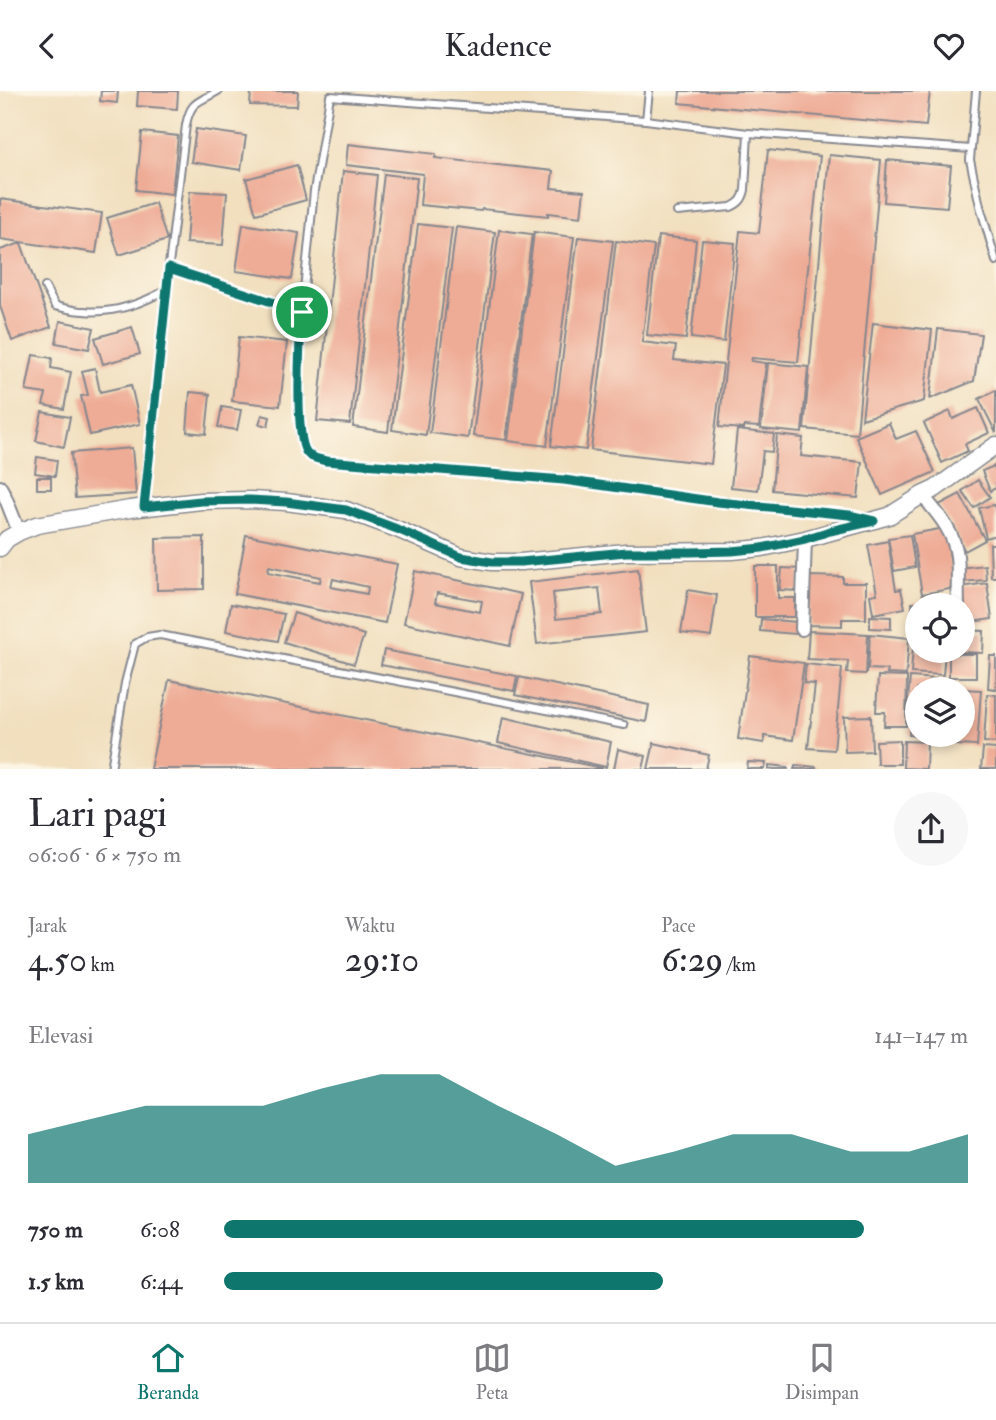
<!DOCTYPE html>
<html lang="id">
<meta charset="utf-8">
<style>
:root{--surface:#fff;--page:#f7f7f7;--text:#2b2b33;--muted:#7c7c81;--line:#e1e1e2;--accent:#0f766e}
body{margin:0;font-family:"IM FELL Double Pica",serif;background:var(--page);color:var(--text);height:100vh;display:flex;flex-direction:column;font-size:26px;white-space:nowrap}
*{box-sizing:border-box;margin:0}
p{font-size:23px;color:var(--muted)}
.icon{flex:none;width:38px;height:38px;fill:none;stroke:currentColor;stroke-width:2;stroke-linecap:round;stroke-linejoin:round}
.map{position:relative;height:678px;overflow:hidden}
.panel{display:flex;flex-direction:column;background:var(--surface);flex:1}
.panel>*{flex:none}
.tools{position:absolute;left:905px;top:502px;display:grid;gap:14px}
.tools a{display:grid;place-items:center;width:70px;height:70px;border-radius:50%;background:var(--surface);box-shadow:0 4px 10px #0003;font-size:35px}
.pin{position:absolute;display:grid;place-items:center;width:60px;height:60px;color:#fff;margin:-30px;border:4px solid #fff;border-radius:50%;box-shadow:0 2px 7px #0007}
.round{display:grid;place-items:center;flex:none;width:74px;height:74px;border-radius:37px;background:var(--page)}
.head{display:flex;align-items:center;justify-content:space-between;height:119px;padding:0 28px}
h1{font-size:38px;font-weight:600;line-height:52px}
.metrics{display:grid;grid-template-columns:repeat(3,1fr);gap:10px;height:119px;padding:7px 28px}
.metrics div{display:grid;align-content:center}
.metrics b{font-size:35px;font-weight:600}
.metrics small{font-size:19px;font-weight:400}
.metrics p{font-size:19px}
.chart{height:196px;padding:14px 28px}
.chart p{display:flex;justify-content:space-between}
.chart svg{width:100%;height:126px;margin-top:7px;fill:var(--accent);opacity:.7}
ul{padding:0 28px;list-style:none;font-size:23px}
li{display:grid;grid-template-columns:112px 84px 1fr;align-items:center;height:52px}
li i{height:18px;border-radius:9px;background:var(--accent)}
header{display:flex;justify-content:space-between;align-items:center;height:91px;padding:0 28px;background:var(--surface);font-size:32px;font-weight:600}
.tabs{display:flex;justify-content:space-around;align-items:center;height:98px;border-top:2px solid var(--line);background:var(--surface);font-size:19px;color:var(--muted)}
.tabs a{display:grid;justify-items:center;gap:4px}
.tabs .on{color:var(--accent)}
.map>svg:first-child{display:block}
</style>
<header><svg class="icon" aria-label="back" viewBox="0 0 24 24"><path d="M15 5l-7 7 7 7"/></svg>Kadence<svg class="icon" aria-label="heart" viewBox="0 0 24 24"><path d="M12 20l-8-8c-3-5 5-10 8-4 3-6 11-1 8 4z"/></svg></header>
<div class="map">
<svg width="996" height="678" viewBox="0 0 996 678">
<rect width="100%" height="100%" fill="#fcf5e5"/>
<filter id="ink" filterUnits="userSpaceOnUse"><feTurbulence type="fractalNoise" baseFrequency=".0143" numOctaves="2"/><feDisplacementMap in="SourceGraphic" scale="14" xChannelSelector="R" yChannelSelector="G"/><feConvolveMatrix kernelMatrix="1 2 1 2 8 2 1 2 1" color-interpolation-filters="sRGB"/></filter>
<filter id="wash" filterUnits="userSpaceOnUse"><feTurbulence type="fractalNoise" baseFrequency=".00686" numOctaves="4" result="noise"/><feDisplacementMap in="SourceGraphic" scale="28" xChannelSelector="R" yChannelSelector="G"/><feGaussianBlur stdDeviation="1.57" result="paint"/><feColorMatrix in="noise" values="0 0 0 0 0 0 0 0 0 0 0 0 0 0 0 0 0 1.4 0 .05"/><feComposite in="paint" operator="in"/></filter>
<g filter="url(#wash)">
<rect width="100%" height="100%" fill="#f1dfbe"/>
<g id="blocks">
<g fill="#eeab95" fill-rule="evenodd">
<path d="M101,0H118L117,12L100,10Z"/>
<path d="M138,0H178L177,18L137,15Z"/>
<path d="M251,0H298L297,15L250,14Z"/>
<path d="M680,0H930L926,35L679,12Z"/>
<path d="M196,38L246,45L241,79L191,71Z"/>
<path d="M142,41L178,45L172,103L136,99Z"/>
<path d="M348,53L436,63L435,67L553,80L551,97L584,100L581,126L548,122V125L482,118L481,120L420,114L423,83L346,74Z"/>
<path d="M768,59L820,65L798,271L752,267L751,270L766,272L759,336L744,335V338L719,336L740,140L759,142Z"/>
<path d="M829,64L881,69L857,343L804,338Z"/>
<path d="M887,69L951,75L947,116L884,111Z"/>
<path d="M297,74L306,109L256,123L246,88Z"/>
<path d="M343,80L377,84L350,333L317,330Z"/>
<path d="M384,83L417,87L388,341L353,336Z"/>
<path d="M190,100L227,102L223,154L186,152Z"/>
<path d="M0,108L102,122L96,162L0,148Z"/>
<path d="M155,112L167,149L119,164L107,127Z"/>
<path d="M243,133L299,142L292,188L236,180Z"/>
<path d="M418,133L452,137L426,344L392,339Z"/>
<path d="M456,136L495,141L468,347L430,342Z"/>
<path d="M499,139L532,143L506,349L473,345Z"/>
<path d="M534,141L574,146L547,355L508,350Z"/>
<path d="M658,145L696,149L686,248L647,244Z"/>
<path d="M578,146L613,150L586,359L551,355Z"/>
<path d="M702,149L735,152L724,251L691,247Z"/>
<path d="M616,150L654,155L642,251L676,255L674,269L723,274L711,373L591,359Z"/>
<path d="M21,152L51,236L12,250L0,215V159Z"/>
<path d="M60,230L94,237L89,258L56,252Z"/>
<path d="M873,232L932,239L924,310L862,328Z"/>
<path d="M132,236L140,263L103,273L95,247Z"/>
<path d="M938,238L981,243L974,290L930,308Z"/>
<path d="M239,246L287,251L280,315L232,310Z"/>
<path d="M33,264L52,267L51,277L71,281L64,318L43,314L46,303L26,300Z"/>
<path d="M768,272L808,276L802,342L761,338Z"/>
<path d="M95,277L100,301L131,294L140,333L90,344L81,305L88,304L82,280Z"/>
<path d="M996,299V342L979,308Z"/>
<path d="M190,301L210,303L206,343L187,341Z"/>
<path d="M222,316L241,319L237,339L218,336Z"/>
<path d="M978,317L989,342L965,353L968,360L942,372L924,332L950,320L953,328Z"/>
<path d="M42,321L70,326L64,356L36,350Z"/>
<path d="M262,324L270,326L268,335L259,333Z"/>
<path d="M889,332L896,348L916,340L935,381L882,404L856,346Z"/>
<path d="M737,339L774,343L772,361L763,360L758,399L731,396Z"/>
<path d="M777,344L803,347L801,365L862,371L858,407L772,399Z"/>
<path d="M132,357L136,403L75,407L71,362Z"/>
<path d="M37,366L57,369L55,385L35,382Z"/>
<path d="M994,375L996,380V397L990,400L982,380Z"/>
<rect x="37" y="386" width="14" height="12"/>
<path d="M978,389L990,406L974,417L962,400Z"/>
<path d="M960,403L985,449L965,460L939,414Z"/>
<path d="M994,414L996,422V444L986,447L979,417Z"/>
<path d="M945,437L955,497L922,503L912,443Z"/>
<path d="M246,444L397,473L385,532L235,503ZM269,475L321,486L320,491L268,481ZM333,488L368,496L367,503L331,496Z"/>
<path d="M910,444L915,476L894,480L888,447Z"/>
<path d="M204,446V498L157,499L156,447Z"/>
<path d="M888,450L896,499L901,498L905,517L873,523L870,504L877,503L868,454Z"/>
<path d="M990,453H996V486H991Z"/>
<path d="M985,474L986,489L961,491L959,477Z"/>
<path d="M755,475H778V507H795V526H755Z"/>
<path d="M782,477L801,478L799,500L780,499Z"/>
<path d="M638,478L646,541L537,553L529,491ZM599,497L602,523L556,528L553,502Z"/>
<path d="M415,480L521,503L510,555L404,532ZM437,502L482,510L480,521L435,512Z"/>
<path d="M809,485L843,486V492H866V528H842V535L808,534Z"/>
<path d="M987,492L992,528L965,532L960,496Z"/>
<path d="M688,499L717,504L711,546L681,542Z"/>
<path d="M936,511V514H917V552H914L912,512Z"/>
<path d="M231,513L284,523L278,550L226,540Z"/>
<path d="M294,522L364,544L354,573L284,551Z"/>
<path d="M870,525L891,526V538L870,537Z"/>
<path d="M761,528L797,531L796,543L760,540Z"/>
<path d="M962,539L984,540L983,562L962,561Z"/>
<path d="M809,540L868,543L866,583L847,582L848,570L807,568Z"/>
<path d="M870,543L909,547L906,584L887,583L888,579L868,578Z"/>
<path d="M913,556L917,557V560H945L943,584L911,582Z"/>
<path d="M384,559L517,585L514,600L381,574Z"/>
<rect x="949" y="563" width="27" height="23"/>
<path d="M750,565L804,572L793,649L764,645V652L738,648Z"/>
<path d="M990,565H996V598L988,597Z"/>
<path d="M806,573L842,577L834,659L808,657L815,593L804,592Z"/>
<path d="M878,585L907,586L906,635H884L885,621H876Z"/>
<path d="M519,586L649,614L646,631L515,604Z"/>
<path d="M910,586L936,588V598H917V645L909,644L911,620H907Z"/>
<path d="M169,589L602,677V678H150Z"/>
<path d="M962,598L981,599L977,655L956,654L957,644H962Z"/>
<path d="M987,603L996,604V652L984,651Z"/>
<path d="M871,625L872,660L845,661L844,626Z"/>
<path d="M503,626L611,651L606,676L498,652Z"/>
<path d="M900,649V673H877L876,650Z"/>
<path d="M904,650L927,651L926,678L903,677Z"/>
<path d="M654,652L709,664L706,678H648Z"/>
<path d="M983,657L996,658V678H981Z"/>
<path d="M618,658L646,665L643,678H614Z"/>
<path d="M748,671L766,672L765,678H747Z"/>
<path d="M769,674L788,676V678H769Z"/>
<path d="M795,674L816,676V678H794Z"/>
</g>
</g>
</g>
<g filter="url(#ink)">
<use href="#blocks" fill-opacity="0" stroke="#86878e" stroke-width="2"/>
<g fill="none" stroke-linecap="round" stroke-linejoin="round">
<defs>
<g id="service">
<path d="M976,0L970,69L980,115L996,170"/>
<path d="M646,29L649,0"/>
<path d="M677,121L731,116C740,112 743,108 745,99L748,42"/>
<path d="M169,177L302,221"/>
<path d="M45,196L55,215C65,217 74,220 84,220C113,223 141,213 166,199"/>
<path d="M144,416L166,199L186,34C191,9 198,12 218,0"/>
<path d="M862,427L850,424L718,411L564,389L326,370L315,367L307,362L300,344L299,248L314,100L330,5L646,29L748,42L971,58"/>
<path d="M111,678L125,592L135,553L147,546L160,544L624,634"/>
</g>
<g id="minor">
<path d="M0,396L4,403L19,441"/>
<path d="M922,404C937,422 954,440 957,465C959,481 957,498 958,514"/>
<path d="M802,538L805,448"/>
</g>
<path id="tertiary" d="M0,457L7,448L19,441L37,434L130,418L201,410L250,409L286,411L346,419L397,438L461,466L492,471H521L626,461L732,460L762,457L805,448L889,425L922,404L935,398L996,354"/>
</defs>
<use href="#service" stroke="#86878e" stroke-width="10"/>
<use href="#minor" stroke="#86878e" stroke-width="16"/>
<use href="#tertiary" stroke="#86878e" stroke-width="19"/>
<use href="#service" stroke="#fff" stroke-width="6"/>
<use href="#minor" stroke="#fff" stroke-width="12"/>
<use href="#tertiary" stroke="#fff" stroke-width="16"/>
</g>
</g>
<g fill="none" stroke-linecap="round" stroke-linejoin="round" filter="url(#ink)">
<defs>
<path id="route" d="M169,177L302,221C300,244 294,347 307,362C312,368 320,368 326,370L564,389L718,411L849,424L874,430L830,440L805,448L762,457L732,460L691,461H626L521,471H492L461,466L397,438L346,419L286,411L250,409L201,410L144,416Z"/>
</defs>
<use href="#route" stroke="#fff" stroke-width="14"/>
<use href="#route" stroke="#0f766e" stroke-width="9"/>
</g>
</svg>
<div class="tools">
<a><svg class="icon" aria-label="locate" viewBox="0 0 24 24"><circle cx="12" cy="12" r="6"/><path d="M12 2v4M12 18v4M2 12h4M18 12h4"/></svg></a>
<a><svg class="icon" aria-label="layers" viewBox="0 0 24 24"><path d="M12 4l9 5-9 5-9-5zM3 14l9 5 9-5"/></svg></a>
</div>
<div class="pin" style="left:302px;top:221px;background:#1e9e55"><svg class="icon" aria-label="arrive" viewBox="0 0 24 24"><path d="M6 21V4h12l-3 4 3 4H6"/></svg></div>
</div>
<section class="panel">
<div class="head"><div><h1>Lari pagi</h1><p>06:06 · 6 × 750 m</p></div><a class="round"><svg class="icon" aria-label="share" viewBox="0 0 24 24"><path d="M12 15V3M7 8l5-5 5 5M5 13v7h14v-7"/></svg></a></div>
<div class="metrics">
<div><p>Jarak</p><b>4.50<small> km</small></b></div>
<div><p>Waktu</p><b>29:10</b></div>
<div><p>Pace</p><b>6:29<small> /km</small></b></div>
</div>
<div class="chart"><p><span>Elevasi</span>141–147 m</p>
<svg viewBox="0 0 160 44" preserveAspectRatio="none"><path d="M0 44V27L10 22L20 17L30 17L40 17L50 11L60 6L70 6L80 17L90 27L100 38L110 33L120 27L130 27L140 33L150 33L160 27V44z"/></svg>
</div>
<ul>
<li><b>750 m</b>6:08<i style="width:86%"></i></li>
<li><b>1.5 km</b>6:44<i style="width:59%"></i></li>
</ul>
</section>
<nav class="tabs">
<a class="on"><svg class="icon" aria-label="home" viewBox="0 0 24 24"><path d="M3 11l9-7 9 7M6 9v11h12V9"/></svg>Beranda</a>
<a><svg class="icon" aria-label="map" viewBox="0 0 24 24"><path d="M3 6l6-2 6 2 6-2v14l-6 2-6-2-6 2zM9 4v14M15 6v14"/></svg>Peta</a>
<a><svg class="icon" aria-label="saved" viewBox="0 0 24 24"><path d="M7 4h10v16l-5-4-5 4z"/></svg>Disimpan</a>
</nav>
